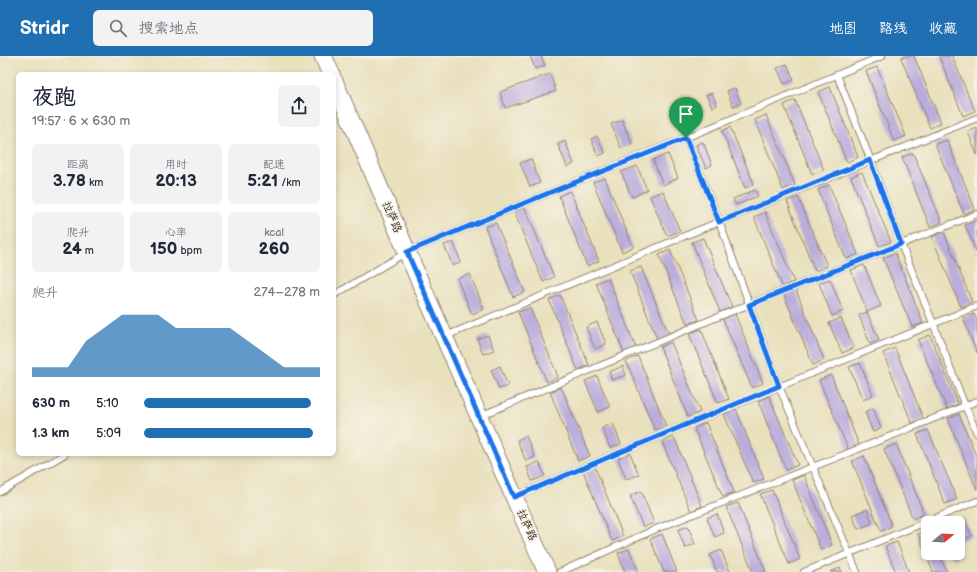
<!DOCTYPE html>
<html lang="zh">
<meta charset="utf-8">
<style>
:root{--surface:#fff;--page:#f2f2f3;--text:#1f2937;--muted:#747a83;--accent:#1f6fb2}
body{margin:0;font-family:"Balsamiq Sans","LXGW WenKai TC",sans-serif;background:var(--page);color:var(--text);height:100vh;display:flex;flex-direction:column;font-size:15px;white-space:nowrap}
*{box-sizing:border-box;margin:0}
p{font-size:13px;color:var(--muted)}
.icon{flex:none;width:22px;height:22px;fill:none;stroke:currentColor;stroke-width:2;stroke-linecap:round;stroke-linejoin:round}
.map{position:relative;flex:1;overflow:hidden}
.drawer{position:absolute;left:16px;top:16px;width:320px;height:384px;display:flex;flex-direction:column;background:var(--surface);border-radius:6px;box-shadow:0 2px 6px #0003}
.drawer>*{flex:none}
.needle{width:26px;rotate:72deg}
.buttons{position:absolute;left:921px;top:460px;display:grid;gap:8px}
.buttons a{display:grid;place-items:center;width:44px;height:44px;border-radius:6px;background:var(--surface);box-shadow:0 2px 6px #0003;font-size:20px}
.pin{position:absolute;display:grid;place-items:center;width:34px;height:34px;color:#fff;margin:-41px -17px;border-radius:50% 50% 50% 0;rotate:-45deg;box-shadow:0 0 4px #0007}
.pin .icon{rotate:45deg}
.round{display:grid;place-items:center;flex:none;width:42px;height:42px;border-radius:6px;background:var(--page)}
.head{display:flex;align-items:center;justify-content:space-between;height:68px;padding:0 16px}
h1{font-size:22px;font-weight:800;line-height:30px}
.stats{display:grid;grid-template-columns:repeat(3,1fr);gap:6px;height:68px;padding:4px 16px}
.stats div{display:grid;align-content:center;border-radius:6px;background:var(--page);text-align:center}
.stats b{font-size:17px;font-weight:800}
.stats small{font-size:11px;font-weight:400}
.stats p{font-size:11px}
.chart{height:112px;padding:8px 16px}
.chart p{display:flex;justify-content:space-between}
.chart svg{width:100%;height:72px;margin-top:4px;fill:var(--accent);opacity:.7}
ul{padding:0 16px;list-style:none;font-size:13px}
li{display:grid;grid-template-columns:64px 48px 1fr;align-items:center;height:30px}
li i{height:10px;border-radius:5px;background:var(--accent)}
header{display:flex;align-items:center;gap:24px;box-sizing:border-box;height:56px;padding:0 20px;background:var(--accent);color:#fff}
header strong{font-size:19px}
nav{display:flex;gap:22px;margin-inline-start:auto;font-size:14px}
.search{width:280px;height:36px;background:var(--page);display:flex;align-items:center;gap:10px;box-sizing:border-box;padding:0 14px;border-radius:6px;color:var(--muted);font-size:15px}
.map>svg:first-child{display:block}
</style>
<header>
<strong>Stridr</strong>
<div class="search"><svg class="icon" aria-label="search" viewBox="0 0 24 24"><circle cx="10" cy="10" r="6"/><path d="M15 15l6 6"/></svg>搜索地点</div>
<nav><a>地图</a><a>路线</a><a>收藏</a></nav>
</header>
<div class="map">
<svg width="977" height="516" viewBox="0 0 977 516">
<rect width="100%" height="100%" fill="#f7f3e8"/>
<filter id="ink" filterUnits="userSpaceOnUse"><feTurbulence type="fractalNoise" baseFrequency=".025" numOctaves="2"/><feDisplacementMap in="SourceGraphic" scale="8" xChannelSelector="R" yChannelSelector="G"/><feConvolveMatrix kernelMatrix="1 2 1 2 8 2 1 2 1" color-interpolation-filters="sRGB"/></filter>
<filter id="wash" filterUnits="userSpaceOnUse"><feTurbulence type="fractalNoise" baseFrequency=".012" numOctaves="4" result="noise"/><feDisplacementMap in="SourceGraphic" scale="16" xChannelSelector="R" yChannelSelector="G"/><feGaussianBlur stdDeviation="0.9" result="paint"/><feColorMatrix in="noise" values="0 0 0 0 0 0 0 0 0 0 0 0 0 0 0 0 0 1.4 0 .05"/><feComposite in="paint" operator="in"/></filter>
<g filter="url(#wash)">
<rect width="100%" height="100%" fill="#e9e0bc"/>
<g id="blocks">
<g fill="#baaddc">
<path d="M530,0H541L545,10L535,13Z"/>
<path d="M906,0H914L941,67L930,72L901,2Z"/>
<path d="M939,0H952L975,55L963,60Z"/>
<path d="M787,8L794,24L784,28L777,12Z"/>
<path d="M877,11L906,80L894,85L866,15Z"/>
<path d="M550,18L556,35L505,52L500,36Z"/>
<path d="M830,31L858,101L847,106L818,36Z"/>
<path d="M735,32L741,47L733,50L727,35Z"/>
<path d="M712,37L717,49L712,51L706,39Z"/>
<path d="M795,44L824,114L812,118L784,49Z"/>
<path d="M766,59L795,129L783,134L755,64Z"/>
<path d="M622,64L632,88L621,92L611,68Z"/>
<path d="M730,71L754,128L745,132L722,75Z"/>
<path d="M977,72V99L968,76Z"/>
<path d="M597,80L605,97L598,100L591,83Z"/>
<path d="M947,84L975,153L964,158L935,88Z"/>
<path d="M565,85L574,108L567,111L558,88Z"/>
<path d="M703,86L712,109L706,112L696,89Z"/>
<path d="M913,97L942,166L930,171L902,101Z"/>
<path d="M668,98L678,122L663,129L653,104Z"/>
<path d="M531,103L540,127L530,131L520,107Z"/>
<path d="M637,110L647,134L632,141L621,116Z"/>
<path d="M862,116L891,186L879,190L851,121Z"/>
<path d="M605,122L633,191L622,196L593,126Z"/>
<path d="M829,129L858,198L846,203L818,134Z"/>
<path d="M755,134L758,140L736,149L733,143Z"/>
<path d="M570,135L599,205L587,210L559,140Z"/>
<path d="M663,135L680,175L667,180L650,140Z"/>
<path d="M798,141L827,210L815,215L787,145Z"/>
<path d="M525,152L554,221L543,226L514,156Z"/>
<path d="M765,156L794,226L782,230L754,161Z"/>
<path d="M977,164V197L965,169Z"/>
<path d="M496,167L525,236L513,241L485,171Z"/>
<path d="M944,176L972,246L961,251L932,181Z"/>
<path d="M703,182L732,251L720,256L692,186Z"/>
<path d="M453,186L461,206L453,210L444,189Z"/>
<path d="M670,194L699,264L687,268L659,199Z"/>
<path d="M895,197L923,267L912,271L883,202Z"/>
<path d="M864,209L881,250L867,256L851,214Z"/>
<path d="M641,211L670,280L658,285L630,215Z"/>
<path d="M470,218L484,253L472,258L457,223Z"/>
<path d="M608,222L636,292L624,297L596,227Z"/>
<path d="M830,223L843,255L832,260L819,227Z"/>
<path d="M796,234L824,304L813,309L784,239Z"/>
<path d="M560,239L589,309L578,314L549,244Z"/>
<path d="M530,252L558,321L547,326L518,256Z"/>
<path d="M867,256L879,284L870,288L859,259Z"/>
<path d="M735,258L763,327L752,332L723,263Z"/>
<path d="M974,258L977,264V297L963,262Z"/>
<path d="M841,262L854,292L842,297L829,267Z"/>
<path d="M597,266L606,288L595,293L586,271Z"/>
<path d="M701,273L729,343L718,347L689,278Z"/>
<path d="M488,279L494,294L483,298L477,283Z"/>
<path d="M930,279L958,348L947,353L918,284Z"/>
<path d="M671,286L700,356L688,361L660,291Z"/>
<path d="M895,292L923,362L912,367L883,297Z"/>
<path d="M638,300L666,370L655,374L626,305Z"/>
<path d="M860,307L873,339L863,344L849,311Z"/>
<path d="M500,310L508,330L499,333L491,314Z"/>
<path d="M623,310L626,319L612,324L609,316Z"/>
<path d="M831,319L859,389L848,393L819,324Z"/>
<path d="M597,320L610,351L598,356L585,325Z"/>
<path d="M561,331L590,400L578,405L550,336Z"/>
<path d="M769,340L798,409L786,414L758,345Z"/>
<path d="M873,352L881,372L873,376L865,356Z"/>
<path d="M736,353L764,423L753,427L724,358Z"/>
<path d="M959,358L977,402V434L948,363Z"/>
<path d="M613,367L621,388L610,392L602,372Z"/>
<path d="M706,367L734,436L723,441L694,372Z"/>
<path d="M928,374L957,443L945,448L917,378Z"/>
<path d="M526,380L535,401L526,405L517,384Z"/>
<path d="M674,381L702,450L691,455L662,386Z"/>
<path d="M896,388L924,458L913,463L884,393Z"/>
<path d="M630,397L639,419L626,423L618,402Z"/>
<path d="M864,400L892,470L881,475L852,405Z"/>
<path d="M539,406L545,420L532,425L527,411Z"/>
<path d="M595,411L623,480L612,485L583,415Z"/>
<path d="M804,419L832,489L821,494L792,424Z"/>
<path d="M772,434L800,503L789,508L760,438Z"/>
<path d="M641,435L654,467L643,471L630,440Z"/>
<path d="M738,447L766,516H753L726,451Z"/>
<path d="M867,453L872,467L858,473L852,459Z"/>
<path d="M717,458L724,477L715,481L707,462Z"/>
<path d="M964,462L972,480L960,485L958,481V467H952Z"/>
<path d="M688,470L695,488L685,492L678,474Z"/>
<path d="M928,474V497H939L947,516H933L918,478Z"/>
<path d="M662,478L677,516H664L650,483Z"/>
<path d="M897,486L909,516H896L885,490Z"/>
<path d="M629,493L639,516H625L618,497Z"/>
<path d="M721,494L730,516H717L710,499Z"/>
<path d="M951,497H959L960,500L954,503Z"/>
<path d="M840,512L842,516H830Z"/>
</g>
</g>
</g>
<g filter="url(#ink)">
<use href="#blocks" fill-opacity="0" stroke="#92856d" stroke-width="1"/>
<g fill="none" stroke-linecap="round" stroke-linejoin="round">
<defs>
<g id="lane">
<path d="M837,19L871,105L901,188L933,267L965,350L977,377"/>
<path d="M686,82L719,165L779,330L857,516"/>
<path d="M334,239L407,196L551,136L705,74L882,0"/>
<path d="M446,280L694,176L977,62"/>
<path d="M480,360L710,264L977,158"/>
<path d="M0,436L65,398"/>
<path d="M516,440L683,370L977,250"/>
<path d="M560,516L656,473L896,378L977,345"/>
<path d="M804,516L977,445"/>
</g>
<g id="secondary">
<path d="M323,0L331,18"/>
<path d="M334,25L407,196L547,516"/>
</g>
</defs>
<use href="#lane" stroke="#92856d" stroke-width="8"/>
<use href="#secondary" stroke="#92856d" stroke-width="19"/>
<use href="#lane" stroke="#fff" stroke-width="6"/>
<use href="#secondary" stroke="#fff" stroke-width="17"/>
</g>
</g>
<g fill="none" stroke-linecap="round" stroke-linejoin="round" filter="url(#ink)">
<defs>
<path id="route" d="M686,82L719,166L870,104L901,188L749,249L779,330L683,370L514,441L407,196L551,136Z"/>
</defs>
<use href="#route" stroke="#fff" stroke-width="8"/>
<use href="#route" stroke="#1a73e8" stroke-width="5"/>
</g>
<g text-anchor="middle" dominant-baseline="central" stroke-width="3" stroke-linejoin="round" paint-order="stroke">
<g font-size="11" fill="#3b2a1e" stroke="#f7f3e8">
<text transform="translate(392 161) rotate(67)">拉萨路</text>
<text transform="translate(527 469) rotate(66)">拉萨路</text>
</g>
</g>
</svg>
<div class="buttons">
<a><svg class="needle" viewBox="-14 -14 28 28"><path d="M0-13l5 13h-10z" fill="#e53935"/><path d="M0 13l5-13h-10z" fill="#747a83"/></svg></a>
</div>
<div class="pin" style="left:686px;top:82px;background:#1e9e55"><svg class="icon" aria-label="arrive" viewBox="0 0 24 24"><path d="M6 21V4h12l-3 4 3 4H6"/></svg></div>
<section class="drawer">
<div class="head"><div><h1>夜跑</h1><p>19:57 · 6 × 630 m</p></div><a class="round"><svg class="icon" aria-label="share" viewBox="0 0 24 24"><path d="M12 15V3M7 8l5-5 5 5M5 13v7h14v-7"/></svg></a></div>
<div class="stats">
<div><p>距离</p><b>3.78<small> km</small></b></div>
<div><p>用时</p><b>20:13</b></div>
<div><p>配速</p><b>5:21<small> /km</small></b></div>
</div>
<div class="stats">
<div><p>爬升</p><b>24<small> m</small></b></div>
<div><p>心率</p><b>150<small> bpm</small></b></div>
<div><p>kcal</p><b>260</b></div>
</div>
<div class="chart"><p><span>爬升</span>274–278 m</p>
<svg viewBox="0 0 160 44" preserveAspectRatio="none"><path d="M0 44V38L10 38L20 38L30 22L40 14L50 6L60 6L70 6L80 14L90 14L100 14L110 14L120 22L130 30L140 38L150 38L160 38V44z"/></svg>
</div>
<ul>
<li><b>630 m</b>5:10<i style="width:95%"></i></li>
<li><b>1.3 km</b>5:09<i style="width:96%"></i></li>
</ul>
</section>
</div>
